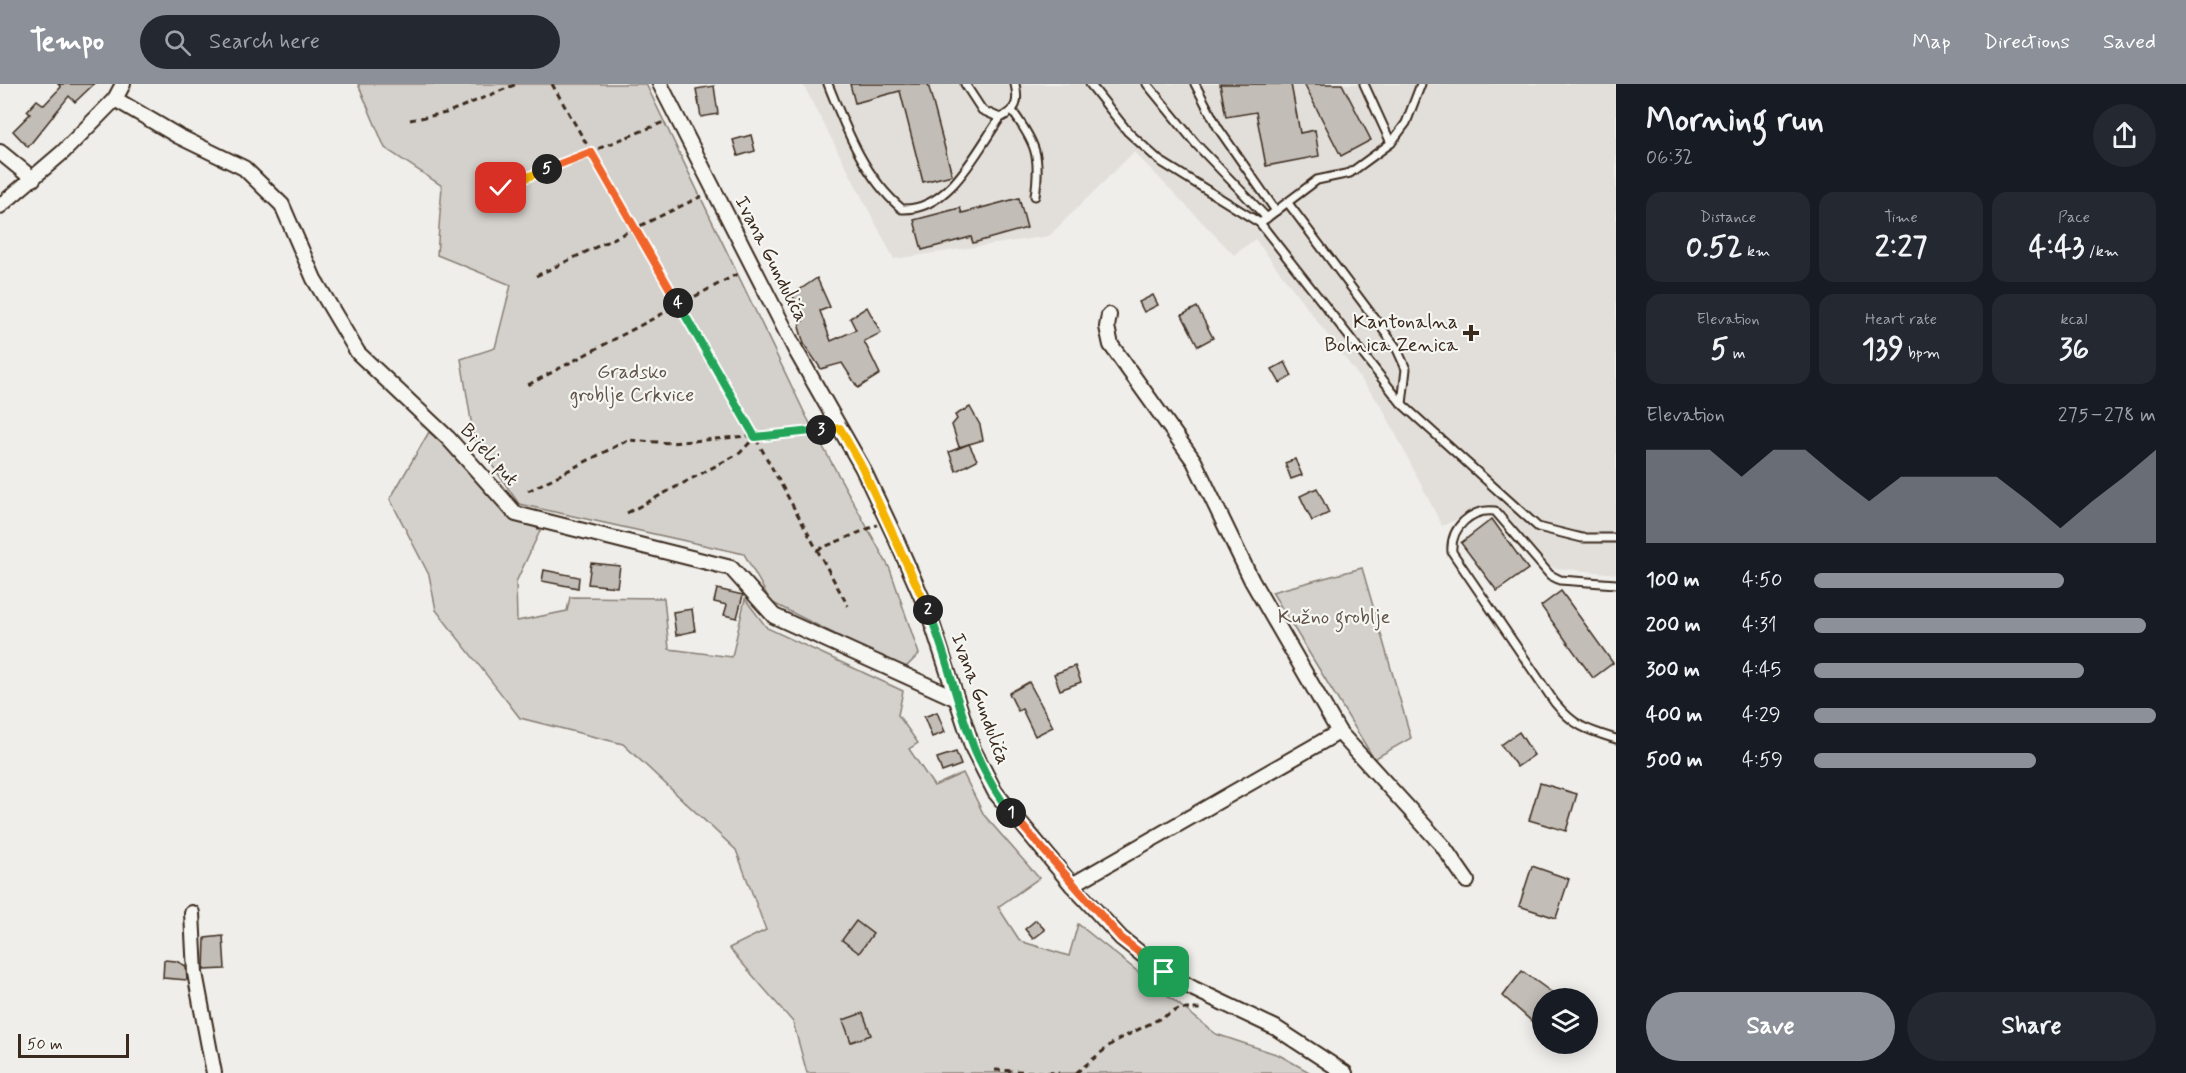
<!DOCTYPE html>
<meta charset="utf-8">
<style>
:root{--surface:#171b24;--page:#242831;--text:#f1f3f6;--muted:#9ea1a6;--accent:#8c9099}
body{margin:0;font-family:Mynerve,sans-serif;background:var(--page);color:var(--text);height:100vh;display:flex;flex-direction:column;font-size:22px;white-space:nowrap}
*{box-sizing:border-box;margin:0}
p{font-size:20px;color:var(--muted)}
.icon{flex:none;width:33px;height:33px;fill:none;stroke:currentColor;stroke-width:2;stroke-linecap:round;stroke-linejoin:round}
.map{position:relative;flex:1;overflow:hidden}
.details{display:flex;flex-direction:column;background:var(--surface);width:570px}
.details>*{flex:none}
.fabs{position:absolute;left:1532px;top:904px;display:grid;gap:12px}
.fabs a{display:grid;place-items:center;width:66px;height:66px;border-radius:50%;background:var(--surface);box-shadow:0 3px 15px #0003;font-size:30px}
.scale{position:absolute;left:18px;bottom:15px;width:111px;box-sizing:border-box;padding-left:6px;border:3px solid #3b2a1e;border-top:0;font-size:16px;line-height:21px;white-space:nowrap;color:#3b2a1e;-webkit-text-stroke:4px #f6f6f2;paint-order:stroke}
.pin{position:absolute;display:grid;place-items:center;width:51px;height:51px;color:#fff;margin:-26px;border-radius:12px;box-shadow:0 3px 9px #0006}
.km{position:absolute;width:30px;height:30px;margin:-15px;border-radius:50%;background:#222;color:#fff;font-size:16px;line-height:30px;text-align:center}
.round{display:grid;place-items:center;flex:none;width:63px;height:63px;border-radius:32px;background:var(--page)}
.summary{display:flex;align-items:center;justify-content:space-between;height:102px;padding:0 30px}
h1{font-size:33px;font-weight:700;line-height:45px}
.metrics{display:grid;grid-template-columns:repeat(3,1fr);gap:9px;height:102px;padding:6px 30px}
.metrics div{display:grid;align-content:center;border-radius:15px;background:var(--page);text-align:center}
.metrics b{font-size:30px;font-weight:700}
.metrics small{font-size:16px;font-weight:400}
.metrics p{font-size:16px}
.chart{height:168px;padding:12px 30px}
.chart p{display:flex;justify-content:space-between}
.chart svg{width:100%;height:108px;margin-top:6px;fill:var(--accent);opacity:.7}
.cta{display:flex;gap:12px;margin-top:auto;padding:12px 30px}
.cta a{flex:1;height:69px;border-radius:36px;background:var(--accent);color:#fff;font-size:24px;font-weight:700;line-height:69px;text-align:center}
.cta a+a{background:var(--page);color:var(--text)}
ul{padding:0 30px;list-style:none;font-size:20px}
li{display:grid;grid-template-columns:96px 72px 1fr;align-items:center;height:45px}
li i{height:15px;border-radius:8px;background:var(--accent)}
header{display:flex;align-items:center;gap:36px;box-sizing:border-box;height:84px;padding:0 30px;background:var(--accent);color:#fff}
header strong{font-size:28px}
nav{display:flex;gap:33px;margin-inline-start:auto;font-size:21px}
.search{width:420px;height:54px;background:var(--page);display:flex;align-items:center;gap:15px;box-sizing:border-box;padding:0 21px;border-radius:33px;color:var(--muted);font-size:22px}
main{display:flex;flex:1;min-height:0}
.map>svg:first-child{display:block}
</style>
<header>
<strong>Tempo</strong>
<div class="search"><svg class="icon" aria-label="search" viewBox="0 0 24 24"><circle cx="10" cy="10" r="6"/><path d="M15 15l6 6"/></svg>Search here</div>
<nav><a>Map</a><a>Directions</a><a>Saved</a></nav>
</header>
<main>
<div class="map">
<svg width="1616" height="989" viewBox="0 0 1616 989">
<rect width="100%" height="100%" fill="#efeeea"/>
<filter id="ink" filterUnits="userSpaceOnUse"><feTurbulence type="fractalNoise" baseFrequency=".0167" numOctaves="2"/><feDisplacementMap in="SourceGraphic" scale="12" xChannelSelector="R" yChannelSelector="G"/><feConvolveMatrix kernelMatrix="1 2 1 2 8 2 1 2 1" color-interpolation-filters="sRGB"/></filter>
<g filter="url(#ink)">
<path fill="#e2dfdb" d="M803,0H1616V490L1547,483L1490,420L1442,442L1382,323L1255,155L1234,171L1134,68L1049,152L894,175Z"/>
<g fill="#d4d1cc" stroke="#887e75" stroke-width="1.5">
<path d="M358,0H646L806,332L890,485L919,570L904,585L771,518L744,470L519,420L474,355L461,275L495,264L511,201L437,171L442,102L385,64Z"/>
<path d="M429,348L540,447L516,498L517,537L567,527L570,513L664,514L669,565L732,573L745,515L767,544L903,607L898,631L918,659L909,665L934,702L963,689L984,731L1039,794L998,823L1020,857L1069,872L1078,840L1216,950L1279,971L1311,989H807L793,938L729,864L766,846L736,766L623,660L520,634L436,526L429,491L390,415Z"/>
<path d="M1362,484L1411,654L1374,675L1272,508Z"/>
</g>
<g fill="#c2bdb7" stroke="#3b2a1e" stroke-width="1.5">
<path d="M58,0H94L75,18L69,12L28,63L13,47L30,30L27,27L37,16L44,21L61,3Z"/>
<path d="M850,0H928L952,91L923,98L900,7L855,19Z"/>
<path d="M1220,0H1291L1300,49L1315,46L1319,72L1266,82L1256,28L1226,33Z"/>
<path d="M1304,0H1342L1371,56L1341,72Z"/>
<path d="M714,2L718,30L701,33L696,5Z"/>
<path d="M751,51L755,67L738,72L733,56Z"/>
<path d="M1019,114L1027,144L973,159L971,153L922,166L914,136L960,124L962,129Z"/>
<path d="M817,194L830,223L820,227L831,257L856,246L850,234L867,223L881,249L864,257L880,290L858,304L842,279L821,285L804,260L799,243L805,233L792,211Z"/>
<path d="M1153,211L1158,221L1144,228L1139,218Z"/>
<path d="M1197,223L1213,254L1198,262L1182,231Z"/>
<path d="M1285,278L1292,292L1280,299L1272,285Z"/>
<path d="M970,323L980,341L983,356L959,363L952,341L957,335L955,331Z"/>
<path d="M969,360L977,376L956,387L949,368Z"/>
<path d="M1295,375L1302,391L1291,395L1285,379Z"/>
<path d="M1317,404L1329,429L1312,437L1300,412Z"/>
<path d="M1492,435L1528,485L1497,507L1461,459Z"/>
<path d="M591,479L620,482L617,503L588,500Z"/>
<path d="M544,486L579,493L578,504L542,497Z"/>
<path d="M717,505L743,511L737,534L724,531L727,521L714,518Z"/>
<path d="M1561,507L1613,579L1593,594L1541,522Z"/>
<path d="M692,525L695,547L676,551L673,528Z"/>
<path d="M1075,582L1081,598L1060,606L1054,590Z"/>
<path d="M1029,598L1053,643L1035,652L1022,625L1018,627L1009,609Z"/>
<path d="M937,628L945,648L932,653L924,633Z"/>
<path d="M1519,648L1534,671L1517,683L1501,661Z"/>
<path d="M956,668L961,681L942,688L937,674Z"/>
<path d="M1540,699L1577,710L1566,747L1529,736Z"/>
<path d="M1532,782L1569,795L1556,834L1519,822Z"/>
<path d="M1036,836L1045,846L1033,855L1025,845Z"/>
<path d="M856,837L873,850L859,869L842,856Z"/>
<path d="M223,852L225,885L204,886L205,854Z"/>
<path d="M164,876L176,877L186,882L187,896L163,894Z"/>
<path d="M1522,887L1561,915H1542V932L1536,941L1503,912Z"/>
<path d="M863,929L871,951L851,958L843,936Z"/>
</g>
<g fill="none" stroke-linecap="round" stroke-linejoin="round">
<defs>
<g id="lane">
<path d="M828,0C846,45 864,93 902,125C949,127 976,68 1000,34"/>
<path d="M965,0L982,26L1000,34C1017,26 1019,18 1015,0"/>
<path d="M1090,0L1128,48L1160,77L1260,139L1402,320L1538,443L1582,454H1616"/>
<path d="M1147,0L1196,60L1267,134"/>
<path d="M1195,0L1218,44L1276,127"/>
<path d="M1364,0L1391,59"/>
<path d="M1013,28C1036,60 1041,72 1035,112"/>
<path d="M1288,119L1396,263L1406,285L1402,320"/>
<path d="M1260,139L1317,96L1350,89L1391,59L1406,39L1421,0"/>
<path d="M1616,500L1560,496L1550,491L1495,427C1471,424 1450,444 1452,468L1555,619C1575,643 1587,646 1616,655"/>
</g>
<g id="street">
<path d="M123,0L115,15L178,52L244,84L282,121L314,195L358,269L448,354L516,430L731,484L774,532L955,614"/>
<path d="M660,0L795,265L862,383L896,455L929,530L973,665L995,708L1072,801L1121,854L1164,888L1194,905L1276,944L1345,989"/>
<path d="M0,68L33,95"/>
<path d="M0,122L63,68L115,15"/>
<path d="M1109,231L1107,243L1111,261L1194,377L1252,497L1339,648L1442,761L1467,797"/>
<path d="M1072,801L1339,648"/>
<path d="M192,829L195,889L214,989"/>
</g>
</defs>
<use href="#lane" stroke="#3b2a1e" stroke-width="11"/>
<use href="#street" stroke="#3b2a1e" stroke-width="18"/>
<g stroke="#3b2a1e" stroke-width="3" stroke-dasharray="6 4.5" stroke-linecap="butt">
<path d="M552,0L755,353L848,522"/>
<path d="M410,36L446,29L517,0"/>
<path d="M501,104L664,38"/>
<path d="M536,192L702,112"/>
<path d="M528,301L741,188"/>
<path d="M528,407L628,356L671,359L825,345"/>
<path d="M627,429L740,369L754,354"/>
<path d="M817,466L877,441"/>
<path d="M995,986L1059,989"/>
<path d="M1076,989L1114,958L1153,938L1179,925H1202"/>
</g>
<use href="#lane" stroke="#f6f6f2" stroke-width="7"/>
<use href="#street" stroke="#f6f6f2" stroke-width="14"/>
</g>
</g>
<g fill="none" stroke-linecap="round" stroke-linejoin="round" filter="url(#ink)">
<defs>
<path id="split-1" d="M1011,729L1121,854L1164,888"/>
<path id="split-2" d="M928,526C957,595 963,669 1011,729"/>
<path id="split-3" d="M821,346L840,344L862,383L928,526"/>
<path id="split-4" d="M678,219L755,353L821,346"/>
<path id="split-5" d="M547,85L591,68L678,219"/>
<path id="split-6" d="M501,104L547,85"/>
</defs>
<use href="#split-1" stroke="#fff" stroke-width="12"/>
<use href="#split-2" stroke="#fff" stroke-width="12"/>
<use href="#split-3" stroke="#fff" stroke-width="12"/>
<use href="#split-4" stroke="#fff" stroke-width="12"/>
<use href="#split-5" stroke="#fff" stroke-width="12"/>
<use href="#split-6" stroke="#fff" stroke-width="12"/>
<use href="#split-1" stroke="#f0652b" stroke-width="8"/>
<use href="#split-2" stroke="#22a559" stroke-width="8"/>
<use href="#split-3" stroke="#f5b400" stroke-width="8"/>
<use href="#split-4" stroke="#22a559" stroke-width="8"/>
<use href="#split-5" stroke="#f0652b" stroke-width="8"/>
<use href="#split-6" stroke="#f5b400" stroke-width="8"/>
</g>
<path fill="#3b2a1e" stroke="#f6f6f2" stroke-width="2" d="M1468 240h6v6h6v6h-6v6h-6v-6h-6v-6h6z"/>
<g text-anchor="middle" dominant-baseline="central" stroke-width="4.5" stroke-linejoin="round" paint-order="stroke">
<g font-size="20" fill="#3b2a1e" stroke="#f6f6f2">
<text transform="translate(771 175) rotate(63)">Ivana Gundulića</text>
<text transform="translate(489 371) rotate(48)">Bijeli put</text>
<text transform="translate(980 615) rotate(70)">Ivana Gundulića</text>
</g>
<g font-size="20" fill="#3b2a1e" stroke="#f6f6f2" text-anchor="end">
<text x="1458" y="238">Kantonalna<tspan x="1458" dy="23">Bolnica Zenica</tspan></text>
</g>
<g font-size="20" fill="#61544a" stroke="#f6f6f2">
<text x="632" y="288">Gradsko<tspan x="632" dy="23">groblje Crkvice</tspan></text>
<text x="1334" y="533">Kužno groblje</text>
</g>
</g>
</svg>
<div class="fabs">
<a><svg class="icon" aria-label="layers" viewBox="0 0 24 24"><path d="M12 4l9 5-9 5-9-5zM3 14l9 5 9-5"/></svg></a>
</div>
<div class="scale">50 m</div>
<div class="pin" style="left:1164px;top:888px;background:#1e9e55"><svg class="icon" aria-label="arrive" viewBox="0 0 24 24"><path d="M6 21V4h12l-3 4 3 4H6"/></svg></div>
<div class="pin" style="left:501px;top:104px;background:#d93025"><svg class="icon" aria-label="check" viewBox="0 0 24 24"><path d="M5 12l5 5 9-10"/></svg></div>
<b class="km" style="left:1011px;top:729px">1</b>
<b class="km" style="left:928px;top:526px">2</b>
<b class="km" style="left:821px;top:346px">3</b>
<b class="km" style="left:678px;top:219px">4</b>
<b class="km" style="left:547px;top:85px">5</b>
</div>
<section class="details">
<div class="summary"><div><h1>Morning run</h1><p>06:32</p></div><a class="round"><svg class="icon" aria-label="share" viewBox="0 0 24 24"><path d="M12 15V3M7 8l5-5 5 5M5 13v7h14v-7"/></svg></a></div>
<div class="metrics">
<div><p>Distance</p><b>0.52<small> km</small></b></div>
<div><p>Time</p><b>2:27</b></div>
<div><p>Pace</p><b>4:43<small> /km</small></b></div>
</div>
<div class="metrics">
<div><p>Elevation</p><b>5<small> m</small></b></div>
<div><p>Heart rate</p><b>139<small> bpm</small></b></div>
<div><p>kcal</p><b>36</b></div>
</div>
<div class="chart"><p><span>Elevation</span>275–278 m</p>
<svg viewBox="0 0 160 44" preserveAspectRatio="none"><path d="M0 44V6L10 6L20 6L30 17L40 6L50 6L60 17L70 27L80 17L90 17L100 17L110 17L120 27L130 38L140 27L150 17L160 6V44z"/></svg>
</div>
<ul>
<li><b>100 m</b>4:50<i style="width:73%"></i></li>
<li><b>200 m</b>4:31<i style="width:97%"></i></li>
<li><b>300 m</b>4:45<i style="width:79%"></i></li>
<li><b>400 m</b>4:29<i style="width:100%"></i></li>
<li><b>500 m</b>4:59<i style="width:65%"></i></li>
</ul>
<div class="cta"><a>Save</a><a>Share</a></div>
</section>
</main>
